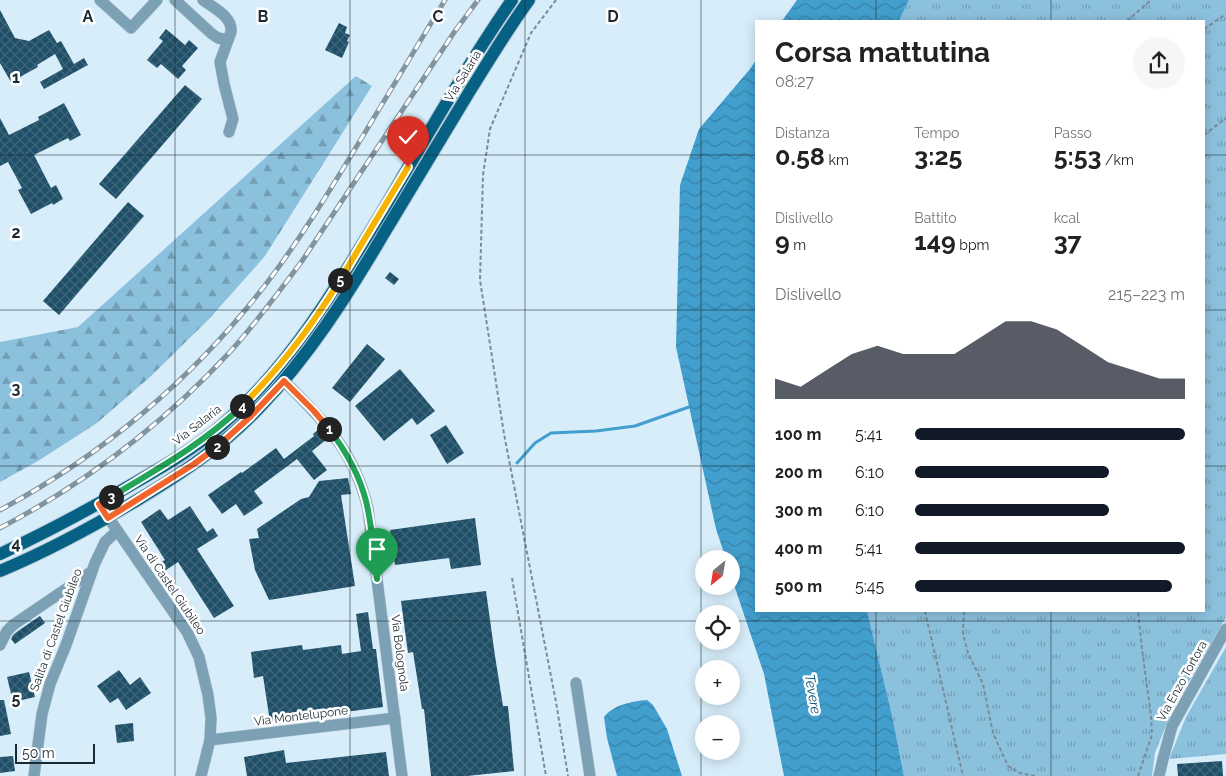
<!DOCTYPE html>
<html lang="it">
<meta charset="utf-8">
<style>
:root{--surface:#fff;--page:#f6f6f6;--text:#222;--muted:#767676;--accent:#111827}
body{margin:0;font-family:Raleway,sans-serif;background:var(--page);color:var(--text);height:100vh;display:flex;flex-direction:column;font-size:19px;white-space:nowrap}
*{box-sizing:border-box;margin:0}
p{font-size:16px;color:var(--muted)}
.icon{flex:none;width:28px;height:28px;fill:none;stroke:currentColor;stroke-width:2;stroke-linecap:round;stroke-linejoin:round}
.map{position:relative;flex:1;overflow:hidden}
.details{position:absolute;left:755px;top:20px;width:450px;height:592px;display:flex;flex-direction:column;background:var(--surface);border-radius:0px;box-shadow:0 2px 12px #0003}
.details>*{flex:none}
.needle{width:32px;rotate:210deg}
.fabs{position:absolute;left:695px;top:550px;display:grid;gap:10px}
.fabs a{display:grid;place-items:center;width:45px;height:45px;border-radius:50%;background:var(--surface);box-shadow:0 2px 12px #0003;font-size:25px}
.scale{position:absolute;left:15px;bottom:12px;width:80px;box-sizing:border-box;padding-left:5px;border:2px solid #1b2931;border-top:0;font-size:14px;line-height:18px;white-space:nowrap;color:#1b2931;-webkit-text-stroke:4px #fff;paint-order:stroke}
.pin{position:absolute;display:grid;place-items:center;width:42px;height:42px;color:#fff;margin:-51px -21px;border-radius:50% 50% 50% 0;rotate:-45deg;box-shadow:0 0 5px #0007}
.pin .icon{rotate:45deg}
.km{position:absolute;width:25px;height:25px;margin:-12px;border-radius:50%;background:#222;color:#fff;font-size:14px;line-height:25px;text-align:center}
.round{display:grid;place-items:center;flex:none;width:52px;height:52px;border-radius:26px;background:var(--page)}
.head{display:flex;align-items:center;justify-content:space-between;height:85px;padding:0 20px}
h1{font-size:28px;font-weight:700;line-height:38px}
.figures{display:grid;grid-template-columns:repeat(3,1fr);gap:8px;height:85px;padding:5px 20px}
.figures div{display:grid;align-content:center}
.figures b{font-size:25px;font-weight:700}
.figures small{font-size:14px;font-weight:400}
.figures p{font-size:14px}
.chart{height:140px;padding:10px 20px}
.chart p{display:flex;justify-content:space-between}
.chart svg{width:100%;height:90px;margin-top:5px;fill:var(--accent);opacity:.7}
ul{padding:0 20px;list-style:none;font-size:16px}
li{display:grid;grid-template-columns:80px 60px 1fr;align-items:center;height:38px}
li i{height:12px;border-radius:6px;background:var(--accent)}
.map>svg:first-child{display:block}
</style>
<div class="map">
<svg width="1226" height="776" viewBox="0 0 1226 776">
<defs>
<pattern id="grass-tufts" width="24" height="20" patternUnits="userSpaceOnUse" patternTransform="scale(1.25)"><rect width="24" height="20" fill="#8cc1de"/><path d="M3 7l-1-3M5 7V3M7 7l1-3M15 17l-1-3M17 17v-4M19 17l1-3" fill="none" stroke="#729db5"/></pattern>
<pattern id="forest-firs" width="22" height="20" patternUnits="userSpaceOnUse" patternTransform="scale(1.25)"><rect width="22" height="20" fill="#8cc1de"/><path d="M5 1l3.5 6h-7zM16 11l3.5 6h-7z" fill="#729db5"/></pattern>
<pattern id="water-waves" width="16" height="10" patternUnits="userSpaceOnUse" patternTransform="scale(1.25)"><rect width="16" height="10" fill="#429fcd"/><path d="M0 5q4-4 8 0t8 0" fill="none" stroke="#3682a7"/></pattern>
<pattern id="building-cross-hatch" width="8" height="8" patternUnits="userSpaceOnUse" patternTransform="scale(1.25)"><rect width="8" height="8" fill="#1f5068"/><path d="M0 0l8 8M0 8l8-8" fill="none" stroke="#3e667a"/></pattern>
</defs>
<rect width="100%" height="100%" fill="#d7edfa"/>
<g fill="url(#grass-tufts)">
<path d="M909,0H1226V617L1171,713L1155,753L1152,776H904L892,715L867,611H1204V21H899Z"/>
<path d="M1226,647V754L1169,759L1186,717Z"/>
</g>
<path fill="url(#forest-firs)" d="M356,76L372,86L265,256L209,319L150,377L97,423L38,461L0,482V342L78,327Z"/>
<g fill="url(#water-waves)">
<path d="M797,0H909L899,21H782Z"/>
<path d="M756,60V611H867L892,715L904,776H784L764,674L731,576V559H726L716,529L676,347L680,185L699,129L750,69Z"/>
<path d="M647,700L653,705L667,729L682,776H617L607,738L604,717C613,705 632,701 647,700Z"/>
</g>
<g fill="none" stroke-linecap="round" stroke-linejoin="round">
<path stroke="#429fcd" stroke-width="3" d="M517,463L535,443L551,433L596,431L635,426L689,407"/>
</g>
<g fill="url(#building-cross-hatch)">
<path d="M0,10L15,38L29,41L49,30L57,43L61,41L74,64L84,58L88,65L44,89L40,82L63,69L55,54L37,65L38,67L11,82L0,63Z"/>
<path d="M339,23L347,27L345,33L350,35L347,41L349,42L342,58L325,50Z"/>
<path d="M166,29L185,45L189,40L198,48L182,66L186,70L178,79L161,64L157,68L147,60L163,41L159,38Z"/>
<path d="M185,85L202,99L116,199L99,184Z"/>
<path d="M64,103L81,135L70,141L68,138L34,155L51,188L56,185L63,199L53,205L52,203L31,214L18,190L22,188L8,162L0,166V118L9,135L39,120L38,117Z"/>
<path d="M128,202L144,216L59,315L43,301Z"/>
<path d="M390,272L399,279L394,285L385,278Z"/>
<path d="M367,344L385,359L350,402L332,388Z"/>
<path d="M400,369L435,411L417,425L412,418L384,441L355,406Z"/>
<path d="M446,425L464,453L447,464L430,435Z"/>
<path d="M319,429L327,439L312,451L327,470L314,480L297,459L254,491L263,503L244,516L236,504L222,514L208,495L241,472L242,473L276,448L284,459L314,436L313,434Z"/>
<path d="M348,478L351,494L341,495L355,586L269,600L255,570L249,539L259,538L257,529L301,499L309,497L319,481Z"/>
<path d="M190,506L207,532L213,528L218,536L197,549L234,606L214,618L178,562L163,572L158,564L165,560L141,522L160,509L168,520Z"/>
<path d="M475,518L481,565L451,569L449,558L395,565L390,530Z"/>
<path d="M486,591L495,656L503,706H508L514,771L467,776H431L424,709H422L413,652L408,653L401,601Z"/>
<path d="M368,612L373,649H376L383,707L270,722L263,676L254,678L251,652L302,645L303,650L341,645L342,654L361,651L356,614Z"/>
<path d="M40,616L45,623L15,644L11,639L13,635L18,631Z"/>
<path d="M119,670L130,685L140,677L151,693L126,710L118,698L110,703L97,686Z"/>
<path d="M29,672L35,697L13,702L7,677Z"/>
<path d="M0,700H4L11,734L0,736Z"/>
<path d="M133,723L134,741L117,743L115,725Z"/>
<path d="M284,750L286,763L386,752L389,776H247L244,757Z"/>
<path d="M13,756L15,771L0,773V757Z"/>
<path d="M1222,761L1223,776H1178L1177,764Z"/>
</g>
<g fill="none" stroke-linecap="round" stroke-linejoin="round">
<defs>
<g id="minor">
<path d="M100,0L131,28L157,0"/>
<path d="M175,0L212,34L218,38L228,40"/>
<path d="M203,0C214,8 233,17 231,32L220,62L224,84L233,119L229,132"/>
<path d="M284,381C324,421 355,452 368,509L402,776"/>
<path d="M99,504L187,632L199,657L208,695L211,718L210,740L201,776"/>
<path d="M0,645L7,631L13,625L91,572"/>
<path d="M576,683L590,776"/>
<path d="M210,740L395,718"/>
<path d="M34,776L42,714L50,684L66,645L95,563L105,542L117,531"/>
<path d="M1159,776L1163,759L1172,726L1226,629"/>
</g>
<g id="major">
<path d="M0,554C45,533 88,510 131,485C162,467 194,449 222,425C290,366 336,288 382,212C424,141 465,68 512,0"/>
<path d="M0,571C48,551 94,526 139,499C184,472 223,446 260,407C309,356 347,296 383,235C411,188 440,141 468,94C488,62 507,30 529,0"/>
</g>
</defs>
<use href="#minor" stroke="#b5cad6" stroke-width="12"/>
<use href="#major" stroke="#b5cad6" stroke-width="14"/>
<g stroke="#7a8c97" stroke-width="2" stroke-dasharray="4 2.5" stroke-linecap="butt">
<path d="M556,0L531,33L490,129L483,175L480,280L504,434L556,702L568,776"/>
<path d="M1127,21L1151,0"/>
<path d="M1204,29L1226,14"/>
<path d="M1204,135L1226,118"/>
<path d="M512,578L546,776"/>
<path d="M925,611L963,776"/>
<path d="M964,611L963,634L968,653L983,684L993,733L1008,766L1020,773L1035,776"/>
<path d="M1138,776L1152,735L1151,716L1142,649L1138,611"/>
</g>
<use href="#minor" stroke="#7ca0b4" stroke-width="11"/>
<use href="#major" stroke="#076185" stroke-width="12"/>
<defs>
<g id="rail">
<path d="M0,510C103,455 195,377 266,284C299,241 327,195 355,149C385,99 415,50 445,0"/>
<path d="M0,528C86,483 163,424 229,353C255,324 279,292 302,261L455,31L478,0"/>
</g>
</defs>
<use href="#rail" stroke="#82959f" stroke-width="5"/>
<use href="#rail" stroke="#fff" stroke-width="3" stroke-dasharray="9" stroke-linecap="butt"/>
</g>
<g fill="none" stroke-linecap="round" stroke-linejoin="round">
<defs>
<path id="split-1" d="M329,429C346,451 359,474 366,501C372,525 374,554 377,579"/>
<path id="split-2" d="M217,447L250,417L284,381L314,411L329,429"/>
<path id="split-3" d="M111,497L99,504L108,518L194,464L217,447"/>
<path id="split-4" d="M111,497C157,469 203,444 242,406"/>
<path id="split-5" d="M242,406C280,368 312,326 340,280"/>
<path id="split-6" d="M340,280L408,167"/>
</defs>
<use href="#split-1" stroke="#fff" stroke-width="10"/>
<use href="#split-2" stroke="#fff" stroke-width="10"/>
<use href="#split-3" stroke="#fff" stroke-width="10"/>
<use href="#split-4" stroke="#fff" stroke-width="10"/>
<use href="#split-5" stroke="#fff" stroke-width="10"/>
<use href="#split-6" stroke="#fff" stroke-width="10"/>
<use href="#split-1" stroke="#22a559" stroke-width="6"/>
<use href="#split-2" stroke="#f0652b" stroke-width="6"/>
<use href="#split-3" stroke="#f0652b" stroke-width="6"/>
<use href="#split-4" stroke="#22a559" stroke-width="6"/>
<use href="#split-5" stroke="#f5b400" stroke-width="6"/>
<use href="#split-6" stroke="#f5b400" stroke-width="6"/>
</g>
<path fill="none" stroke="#1b2931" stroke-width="1" stroke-opacity="0.55" d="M175,0V776M350,0V776M525,0V776M701,0V776M876,0V21M1051,0V21M0,155H756M1204,155H1226M0,310H756M1204,310H1226M0,466H756M1204,466H1226M876,611V776M1051,611V776M0,621H704M731,621H1226"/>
<g text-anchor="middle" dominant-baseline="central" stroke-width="5" stroke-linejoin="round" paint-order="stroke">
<g font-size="12" fill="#1b2931" stroke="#fff">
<text transform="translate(463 76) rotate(-58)">Via Salaria</text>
<text transform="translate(197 425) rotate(-38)">Via Salaria</text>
<text transform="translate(170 585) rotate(56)">Via di Castel Giubileo</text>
<text transform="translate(56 630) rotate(-70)">Salita di Castel Giubileo</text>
<text transform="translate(400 653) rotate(83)">Via Bolognola</text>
<text transform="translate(1182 681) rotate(-61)">Via Enzo Tortora</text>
<text transform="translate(301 716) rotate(-7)">Via Montelupone</text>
</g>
<g font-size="14" font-style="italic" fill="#00506f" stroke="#fff">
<text transform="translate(813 694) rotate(80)">Tevere</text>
</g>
</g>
<g font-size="16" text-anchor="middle" font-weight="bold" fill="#1b2931" stroke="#fff" stroke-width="5" stroke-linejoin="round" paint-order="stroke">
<text x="88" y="22">A</text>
<text x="263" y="22">B</text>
<text x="438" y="22">C</text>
<text x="613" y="22">D</text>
<text x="16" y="83">1</text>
<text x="16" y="238">2</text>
<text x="16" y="394">3</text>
<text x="16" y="549">4</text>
<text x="16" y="704">5</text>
</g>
</svg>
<div class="fabs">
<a><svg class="needle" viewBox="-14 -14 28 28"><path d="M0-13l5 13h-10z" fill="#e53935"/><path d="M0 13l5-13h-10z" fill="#767676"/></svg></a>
<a><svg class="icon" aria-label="locate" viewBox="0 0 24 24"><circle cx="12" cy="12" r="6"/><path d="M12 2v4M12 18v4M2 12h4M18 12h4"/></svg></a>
<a>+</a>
<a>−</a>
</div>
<div class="scale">50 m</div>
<div class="pin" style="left:377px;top:579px;background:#1e9e55"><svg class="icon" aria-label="arrive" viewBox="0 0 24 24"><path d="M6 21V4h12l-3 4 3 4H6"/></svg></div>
<div class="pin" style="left:408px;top:167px;background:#d93025"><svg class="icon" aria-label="check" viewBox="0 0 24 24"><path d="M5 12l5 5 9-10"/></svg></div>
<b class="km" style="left:329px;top:429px">1</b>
<b class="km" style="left:217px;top:447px">2</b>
<b class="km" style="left:111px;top:497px">3</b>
<b class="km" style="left:242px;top:406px">4</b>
<b class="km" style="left:340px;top:280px">5</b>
<section class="details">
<div class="head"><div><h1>Corsa mattutina</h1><p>08:27</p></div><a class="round"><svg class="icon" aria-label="share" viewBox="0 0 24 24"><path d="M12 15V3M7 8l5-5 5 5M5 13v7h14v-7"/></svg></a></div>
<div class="figures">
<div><p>Distanza</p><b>0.58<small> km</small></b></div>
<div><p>Tempo</p><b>3:25</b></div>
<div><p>Passo</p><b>5:53<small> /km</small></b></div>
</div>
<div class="figures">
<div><p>Dislivello</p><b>9<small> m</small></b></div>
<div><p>Battito</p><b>149<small> bpm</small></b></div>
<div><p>kcal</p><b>37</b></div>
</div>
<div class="chart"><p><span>Dislivello</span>215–223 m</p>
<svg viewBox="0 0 160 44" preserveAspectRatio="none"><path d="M0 44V34L10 38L20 30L30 22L40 18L50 22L60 22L70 22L80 14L90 6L100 6L110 10L120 18L130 26L140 30L150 34L160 34V44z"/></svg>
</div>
<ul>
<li><b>100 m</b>5:41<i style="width:100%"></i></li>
<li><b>200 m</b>6:10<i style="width:72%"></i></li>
<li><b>300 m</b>6:10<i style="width:72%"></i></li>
<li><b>400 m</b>5:41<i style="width:100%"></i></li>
<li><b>500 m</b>5:45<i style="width:95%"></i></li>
</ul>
</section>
</div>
